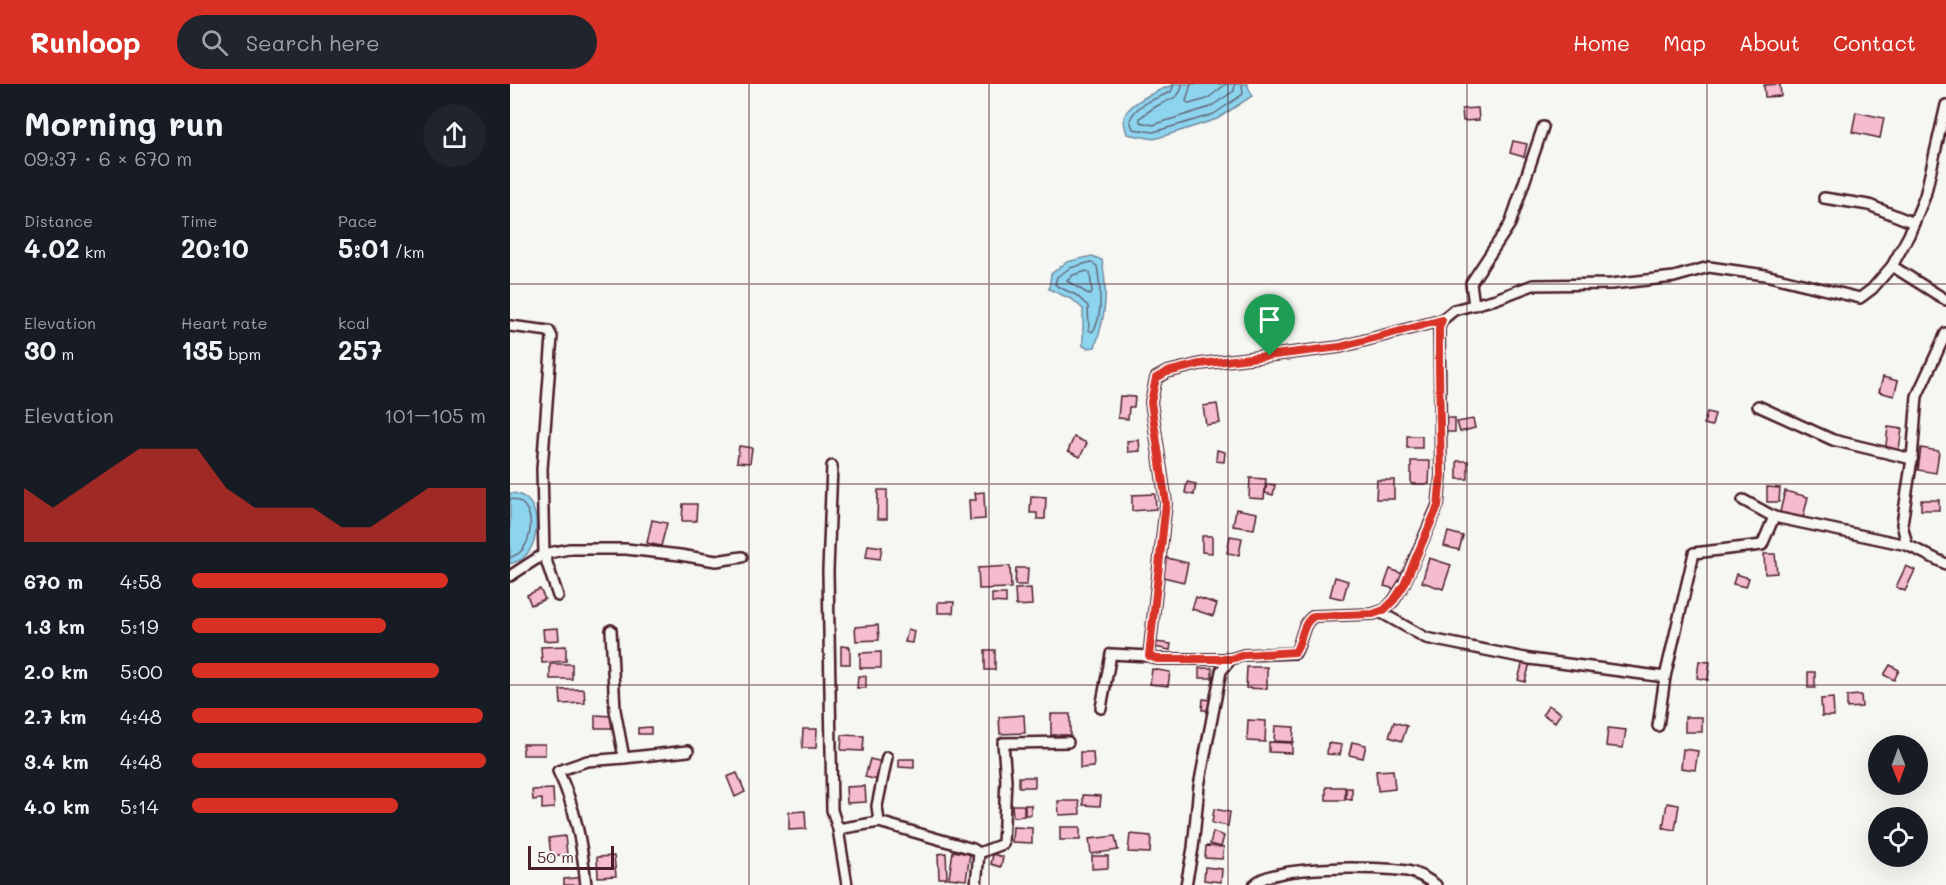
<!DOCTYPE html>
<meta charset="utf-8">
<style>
:root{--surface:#171b24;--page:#20242c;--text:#f1f3f6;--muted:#9ea1a6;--accent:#d93025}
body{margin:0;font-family:Mali,sans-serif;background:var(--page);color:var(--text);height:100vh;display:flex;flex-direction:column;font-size:22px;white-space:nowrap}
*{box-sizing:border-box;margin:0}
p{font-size:20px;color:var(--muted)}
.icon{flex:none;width:33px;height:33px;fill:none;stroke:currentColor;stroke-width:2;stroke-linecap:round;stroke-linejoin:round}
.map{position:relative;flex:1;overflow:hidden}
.sheet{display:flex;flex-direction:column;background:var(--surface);width:510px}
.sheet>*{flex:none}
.needle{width:39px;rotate:179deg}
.buttons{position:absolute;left:1358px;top:651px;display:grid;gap:12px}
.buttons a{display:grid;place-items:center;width:60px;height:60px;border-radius:50%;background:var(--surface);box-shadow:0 6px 24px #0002;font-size:30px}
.scale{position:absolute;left:18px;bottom:15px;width:86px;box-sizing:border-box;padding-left:6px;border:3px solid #4a1f2b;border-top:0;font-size:16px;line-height:21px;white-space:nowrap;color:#4a1f2b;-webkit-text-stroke:4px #f6f6f2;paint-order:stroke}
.pin{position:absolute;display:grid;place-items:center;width:51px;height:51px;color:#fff;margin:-62px -26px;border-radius:50% 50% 50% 0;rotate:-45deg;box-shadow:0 0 6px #0007}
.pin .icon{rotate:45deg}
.round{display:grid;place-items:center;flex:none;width:63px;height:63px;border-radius:32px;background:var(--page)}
.head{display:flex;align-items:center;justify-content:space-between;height:102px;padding:0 24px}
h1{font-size:33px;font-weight:700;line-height:45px}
.figures{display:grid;grid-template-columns:repeat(3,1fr);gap:9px;height:102px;padding:6px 24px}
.figures div{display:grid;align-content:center}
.figures b{font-size:26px;font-weight:700}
.figures small{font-size:16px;font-weight:400}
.figures p{font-size:16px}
.chart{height:168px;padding:12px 24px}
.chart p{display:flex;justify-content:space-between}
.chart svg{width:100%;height:108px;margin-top:6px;fill:var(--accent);opacity:.7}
ul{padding:0 24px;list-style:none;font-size:20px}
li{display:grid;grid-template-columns:96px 72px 1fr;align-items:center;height:45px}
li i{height:15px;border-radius:8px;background:var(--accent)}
header{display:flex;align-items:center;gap:36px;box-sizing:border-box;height:84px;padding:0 30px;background:var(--accent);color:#fff}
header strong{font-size:28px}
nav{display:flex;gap:33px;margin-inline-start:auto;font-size:21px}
.search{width:420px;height:54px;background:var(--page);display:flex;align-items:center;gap:15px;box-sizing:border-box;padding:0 21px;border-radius:33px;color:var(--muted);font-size:22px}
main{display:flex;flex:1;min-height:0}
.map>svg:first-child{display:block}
</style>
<header>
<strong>Runloop</strong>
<div class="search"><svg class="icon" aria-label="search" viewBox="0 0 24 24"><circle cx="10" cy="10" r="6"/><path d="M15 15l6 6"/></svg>Search here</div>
<nav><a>Home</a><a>Map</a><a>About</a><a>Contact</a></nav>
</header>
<main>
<section class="sheet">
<div class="head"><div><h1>Morning run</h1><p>09:37 · 6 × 670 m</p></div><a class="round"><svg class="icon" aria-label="share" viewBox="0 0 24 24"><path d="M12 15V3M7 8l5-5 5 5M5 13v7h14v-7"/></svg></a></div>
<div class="figures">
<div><p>Distance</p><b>4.02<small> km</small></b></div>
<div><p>Time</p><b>20:10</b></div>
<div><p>Pace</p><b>5:01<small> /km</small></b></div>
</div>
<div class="figures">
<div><p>Elevation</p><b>30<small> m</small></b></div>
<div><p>Heart rate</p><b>135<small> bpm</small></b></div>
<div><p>kcal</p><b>257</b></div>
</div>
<div class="chart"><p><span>Elevation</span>101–105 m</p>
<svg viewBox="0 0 160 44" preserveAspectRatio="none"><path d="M0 44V22L10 30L20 22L30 14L40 6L50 6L60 6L70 22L80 30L90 30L100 30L110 38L120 38L130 30L140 22L150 22L160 22V44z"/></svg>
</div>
<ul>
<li><b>670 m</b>4:58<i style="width:87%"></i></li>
<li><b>1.3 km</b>5:19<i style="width:66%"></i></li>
<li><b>2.0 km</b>5:00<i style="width:84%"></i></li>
<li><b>2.7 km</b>4:48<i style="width:99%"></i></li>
<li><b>3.4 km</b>4:48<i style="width:100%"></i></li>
<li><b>4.0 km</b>5:14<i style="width:70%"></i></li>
</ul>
</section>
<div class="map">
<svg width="1436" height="801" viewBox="0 0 1436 801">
<rect width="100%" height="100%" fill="#f6f6f2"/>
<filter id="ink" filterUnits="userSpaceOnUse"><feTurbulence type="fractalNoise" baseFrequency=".0167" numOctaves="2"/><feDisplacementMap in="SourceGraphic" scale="12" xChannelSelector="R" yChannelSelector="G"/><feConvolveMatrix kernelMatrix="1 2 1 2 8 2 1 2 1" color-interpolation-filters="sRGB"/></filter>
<g filter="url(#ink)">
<g fill="#8dd5ef" stroke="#728ca1" stroke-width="1.5">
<path d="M665,0H737L742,12L707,35L670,47L644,55L617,50C616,46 614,40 614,36C614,19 652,5 665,0Z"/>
<path d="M582,172L592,176C598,209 596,231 585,263L578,264L573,262V225L563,216L539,205L541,190L557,178Z"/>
<path d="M0,409C32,409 33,457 13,474C10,477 4,478 0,480Z"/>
</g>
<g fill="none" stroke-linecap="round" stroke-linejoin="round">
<g stroke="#656879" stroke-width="1.5">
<path d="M664,0L661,8C647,14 626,20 620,36L623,45L643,48L668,41L704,30L733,10L732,0"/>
<path d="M672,0C671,16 658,15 647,22C641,25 635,30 630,34V38L643,41L700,23L724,7L725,0"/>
<path d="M681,0L676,17L679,20L697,15L716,0"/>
<path d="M581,178L587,182C590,199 594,235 582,248L579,246L578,222L566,211L547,202L545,200L547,193L560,184Z"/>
<path d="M577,187L580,189L582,209L580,211L557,197L563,191Z"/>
<path d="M0,415C26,416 25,456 9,469C6,471 3,472 0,474"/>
</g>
</g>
<g fill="#f5bbce" stroke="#4a1f2b" stroke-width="1.5">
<path d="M1270,0L1271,12L1255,13L1254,1Z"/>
<path d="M968,24L969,36L953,37L952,25Z"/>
<path d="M1346,28L1374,34L1370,54L1342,48Z"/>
<path d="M1003,57L1017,60L1014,73L1000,69Z"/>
<path d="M1373,293L1388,297L1384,312L1369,308Z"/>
<path d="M610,312L625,313L624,323H619L618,335L608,334Z"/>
<path d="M707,320L710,339L696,341L693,322Z"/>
<path d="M1197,328L1205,330L1202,342L1194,340Z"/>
<rect x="933" y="334" width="12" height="14"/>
<path d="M963,335L965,344L950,348L947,338Z"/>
<path d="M1378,343L1392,345L1388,372L1375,370Z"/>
<rect x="897" y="352" width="15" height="12"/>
<path d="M564,353L577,359L570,373L558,367Z"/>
<path d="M629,356L630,367L618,368L617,357Z"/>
<path d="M229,362L242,364L240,379L227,378Z"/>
<path d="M1411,364L1429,367L1426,389L1408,386Z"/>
<path d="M707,366L715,368L714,378L706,377Z"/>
<path d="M901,377H920L919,400H901Z"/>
<rect x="947" y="377" width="11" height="18"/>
<path d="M740,394L756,395L754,415L739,414Z"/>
<path d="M867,396H884V415H866Z"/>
<path d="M677,398L686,400L684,411L675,409Z"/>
<path d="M757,400L765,401L763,411L755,409Z"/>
<path d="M1257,403L1270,404L1269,418H1257Z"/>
<path d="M368,406H377V435H367Z"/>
<path d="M1275,407L1298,413L1292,438L1269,432Z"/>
<path d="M474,408L475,435L460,436L459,416H466L465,409Z"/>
<path d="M645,410L646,425L622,427V411Z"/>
<path d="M521,412L536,413L535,435H527V429H520Z"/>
<rect x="1411" y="416" width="18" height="10"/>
<path d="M173,420H187L186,437H172Z"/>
<path d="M726,425L747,429L744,445L723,442Z"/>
<path d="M142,436L157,439L151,462L137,459Z"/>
<path d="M938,448L953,452L949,466L934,462Z"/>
<path d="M692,452H702V469L692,468Z"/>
<path d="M720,452L732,454L729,471L717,469Z"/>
<path d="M358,461L372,463L370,475L356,473Z"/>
<path d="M1254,470H1265L1267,489L1255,490Z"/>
<path d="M653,473L678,479L674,498L649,492Z"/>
<path d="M919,474L941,481L933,505L912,498Z"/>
<path d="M500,482L501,504L469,505L468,484Z"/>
<path d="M1396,482L1405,486L1395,507L1386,503Z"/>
<path d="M506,484H518L517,501H505Z"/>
<path d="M880,485L893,490L888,506L874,502Z"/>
<path d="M1226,490L1239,494L1236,503L1223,500Z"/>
<path d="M825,493L838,497L833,515L820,512Z"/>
<path d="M521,504L522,521L506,522L505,505Z"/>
<path d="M30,505L35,515L21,521L17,511Z"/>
<path d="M482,510H496V519L482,518Z"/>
<path d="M686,513L707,520L703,532L682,525Z"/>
<path d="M428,518H444L443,529H428Z"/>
<path d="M368,541L369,556L346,557L345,543Z"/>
<path d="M48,544L49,556L34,557L33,545Z"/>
<path d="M398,545L404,547L402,559L395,558Z"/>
<path d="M645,558L661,560L660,566L644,563Z"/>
<path d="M56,562V577L32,579L31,563Z"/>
<path d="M331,562L340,563V580H331Z"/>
<rect x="475" y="566" width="10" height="20"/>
<path d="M371,568V584H350V569Z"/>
<path d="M1013,577L1020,579L1015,598L1008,596Z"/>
<path d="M1189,577L1200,578L1198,596L1187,594Z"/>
<rect x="40" y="580" width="22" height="15"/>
<path d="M1380,581L1389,586L1384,596L1374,591Z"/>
<path d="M737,583H757V605L736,604Z"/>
<rect x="689" y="584" width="13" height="10"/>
<path d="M642,585L660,588L658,602L640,600Z"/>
<rect x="1298" y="588" width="7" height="16"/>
<path d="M348,592H356V604H347Z"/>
<path d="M74,605L75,619L51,620L50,606Z"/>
<path d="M1351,611L1352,623L1337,624V612Z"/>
<path d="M1323,614L1324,632H1312L1311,615Z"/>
<path d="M693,615L701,616L700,626H692Z"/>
<path d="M1038,621L1051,629L1045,638L1033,631Z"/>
<rect x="541" y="630" width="19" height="21"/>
<path d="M85,631L102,632V644H85Z"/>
<path d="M514,631L515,649L490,650L489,633Z"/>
<rect x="1175" y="633" width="17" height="15"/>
<path d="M738,636L756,637L755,658L737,657Z"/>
<path d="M884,638L897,642L892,657L879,653Z"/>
<path d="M765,642L784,643L783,658L764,657Z"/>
<path d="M141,643V650H128V644Z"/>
<path d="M1098,644L1116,646L1113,664L1096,662Z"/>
<path d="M293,645H307L306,664H292Z"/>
<path d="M332,651L354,652L353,667L331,666Z"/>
<path d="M759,658L782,659V669L759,668Z"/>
<path d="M842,658L856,661L853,674L839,671Z"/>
<path d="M818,659L832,661L830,671L817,670Z"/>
<rect x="13" y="660" width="22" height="11"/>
<path d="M1173,665L1188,667L1185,686L1171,684Z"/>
<path d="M570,668H583L584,683L570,684Z"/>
<path d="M360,675L373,678L368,696L355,693Z"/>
<path d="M389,675H404V684L389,683Z"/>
<path d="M883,686L885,705L868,707L866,687Z"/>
<path d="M227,689L235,708L225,713L217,693Z"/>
<rect x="509" y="693" width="16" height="10"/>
<path d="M355,702L356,718L337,719L336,703Z"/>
<rect x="816" y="703" width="19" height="13"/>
<path d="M836,704H842V716L836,715Z"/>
<path d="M43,705L44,724L32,725V715L23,716L22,706Z"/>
<path d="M573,711L591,712L590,722L573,721Z"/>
<path d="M548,717H569L570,730L549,731Z"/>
<path d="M1157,719L1169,721L1165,746L1153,744Z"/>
<path d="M502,721H514V732L503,733Z"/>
<rect x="515" y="721" width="6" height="10"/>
<path d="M704,725L720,728L718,742L702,739Z"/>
<path d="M295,727L296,745L279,746V728Z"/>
<path d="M503,743L522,744V759L502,758Z"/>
<rect x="550" y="743" width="20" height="13"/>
<path d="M703,748L714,752L711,763L700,760Z"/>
<path d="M620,750L641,752L640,769L618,768Z"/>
<path d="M55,752L57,770L41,772L39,754Z"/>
<path d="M605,752L608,766L581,770L579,755Z"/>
<path d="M696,762L714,763L712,775L695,774Z"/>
<path d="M443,767L460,770L456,796L439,794Z"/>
<path d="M436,769L437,794H429L428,770Z"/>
<path d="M483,770L493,773L491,783L481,780Z"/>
<path d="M104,772L106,792L88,793L87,773Z"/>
<path d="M582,772H598V784L582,785Z"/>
<path d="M695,783L712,785L711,798L694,796Z"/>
<path d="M75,793L76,801H54V795Z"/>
</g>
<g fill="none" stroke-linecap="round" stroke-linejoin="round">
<defs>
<g id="minor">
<path d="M1436,21L1415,112L1399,151L1382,182L1436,216"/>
<path d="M1314,114L1359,121L1404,139"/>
<path d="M964,221L961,199L1000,140L1033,43"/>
<path d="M0,242L39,247L42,253L32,385L34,470L0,492"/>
<path d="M1436,249L1407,312L1402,375L1392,440L1397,461L1436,480"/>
<path d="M1248,322L1323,356L1402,375"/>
<path d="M322,382L318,487L322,726L328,745L337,801"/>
<path d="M1233,416L1264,433L1397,461"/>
<path d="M48,512L34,470L59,465H116L170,471L206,477L232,473"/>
<path d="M870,528L916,554L1020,575L1155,593L1148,642"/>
<path d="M721,575H647L639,572L656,419L641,318L646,294L657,288L690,280L830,263L932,236"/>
<path d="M1155,593L1184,469L1252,461L1264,433"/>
<path d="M591,624L601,570L639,572"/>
<path d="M114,674L178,667"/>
<path d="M369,738L367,722L377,673"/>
<path d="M328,745L369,738L463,765L469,769L466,801"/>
<path d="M469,769L493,760L496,696L493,659L558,658"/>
<path d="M76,801C72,761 66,724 48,687L77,677L114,674L105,626L101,546"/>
<path d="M676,801L683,764L689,702L711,587L721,575L734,571L785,569C793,556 791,540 804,532L863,530L875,526L884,516L894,500L928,421L931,391L929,244L932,236L944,226L986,215L1023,201L1101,200L1164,193L1199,183L1255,191L1350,214L1362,205L1382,182"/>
<path d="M744,801C760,780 870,783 897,787C908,789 917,795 926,801"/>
</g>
</defs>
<use href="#minor" stroke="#4a1f2b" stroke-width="14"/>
<use href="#minor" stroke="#f6f6f2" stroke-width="9"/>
</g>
</g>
<g fill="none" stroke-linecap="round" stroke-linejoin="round" filter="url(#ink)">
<defs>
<path id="route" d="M932,236L929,244V287L931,391L928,422L894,501L884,516L874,526L863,530L804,532C791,540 793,556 785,568L734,571L721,575H647L639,572L656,419L641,318L646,294L657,288L690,280L830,263Z"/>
</defs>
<use href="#route" stroke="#fff" stroke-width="12"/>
<use href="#route" stroke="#d93025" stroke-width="8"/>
</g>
<path fill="none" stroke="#4a1f2b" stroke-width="1.5" stroke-opacity="0.55" d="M239,0V801M479,0V801M718,0V801M957,0V801M1197,0V801M0,200H1436M0,400H1436M0,601H1436"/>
</svg>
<div class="buttons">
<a><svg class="needle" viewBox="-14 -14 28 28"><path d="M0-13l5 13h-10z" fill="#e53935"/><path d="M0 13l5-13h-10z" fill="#9ea1a6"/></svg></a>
<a><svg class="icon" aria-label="locate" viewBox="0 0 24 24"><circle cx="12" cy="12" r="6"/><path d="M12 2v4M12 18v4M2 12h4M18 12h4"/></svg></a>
</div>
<div class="scale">50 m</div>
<div class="pin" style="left:760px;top:272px;background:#1e9e55"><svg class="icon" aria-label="arrive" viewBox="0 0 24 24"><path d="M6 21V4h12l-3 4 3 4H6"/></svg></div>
</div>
</main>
